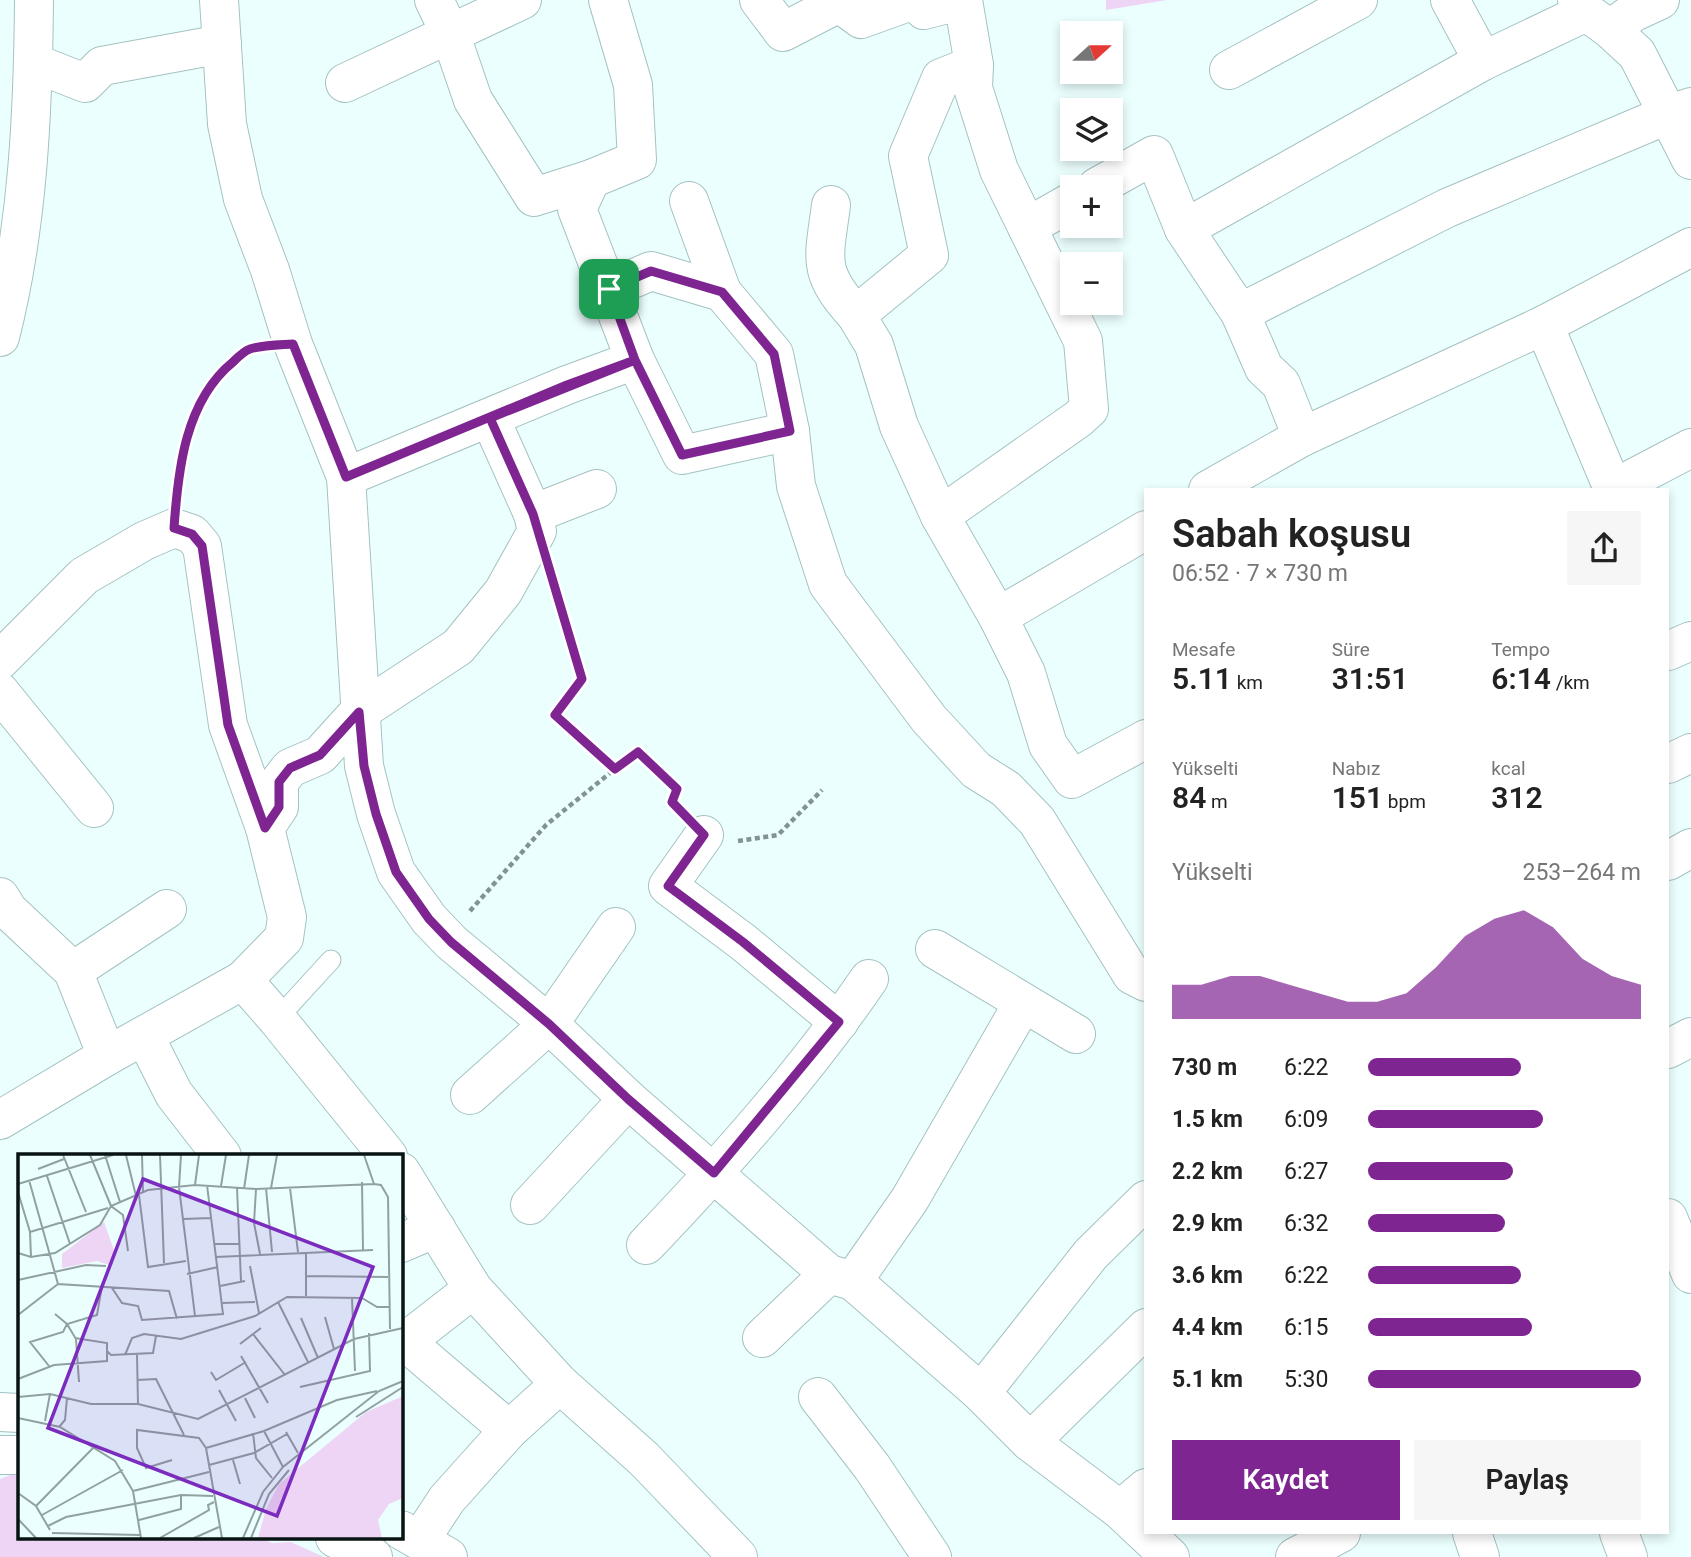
<!DOCTYPE html>
<html lang="tr">
<meta charset="utf-8">
<style>
:root{--surface:#fff;--page:#f6f6f6;--text:#222;--muted:#767676;--accent:#7f2592}
body{margin:0;font-family:Roboto,sans-serif;background:var(--page);color:var(--text);height:100vh;display:flex;flex-direction:column;font-size:26px;white-space:nowrap}
*{box-sizing:border-box;margin:0}
p{font-size:23px;color:var(--muted)}
.icon{flex:none;width:38px;height:38px;fill:none;stroke:currentColor;stroke-width:2;stroke-linecap:round;stroke-linejoin:round}
.map{position:relative;flex:1;overflow:hidden}
.side{position:absolute;left:1144px;top:488px;width:525px;height:1046px;display:flex;flex-direction:column;background:var(--surface);border-radius:0px;box-shadow:0 4px 10px #0003}
.side>*{flex:none}
.needle{width:46px;rotate:69deg}
.buttons{position:absolute;left:1060px;top:21px;display:grid;gap:14px}
.buttons a{display:grid;place-items:center;width:63px;height:63px;border-radius:0px;background:var(--surface);box-shadow:0 4px 10px #0003;font-size:35px}
.pin{position:absolute;display:grid;place-items:center;width:60px;height:60px;color:#fff;margin:-30px;border-radius:14px;box-shadow:0 4px 10px #0006}
.round{display:grid;place-items:center;flex:none;width:74px;height:74px;border-radius:0px;background:var(--page)}
.overview{display:flex;align-items:center;justify-content:space-between;height:119px;padding:0 28px}
h1{font-size:38px;font-weight:600;line-height:52px}
.stats{display:grid;grid-template-columns:repeat(3,1fr);gap:10px;height:119px;padding:7px 28px}
.stats div{display:grid;align-content:center}
.stats b{font-size:30px;font-weight:600}
.stats small{font-size:19px;font-weight:400}
.stats p{font-size:19px}
.chart{height:196px;padding:14px 28px}
.chart p{display:flex;justify-content:space-between}
.chart svg{width:100%;height:126px;margin-top:7px;fill:var(--accent);opacity:.7}
.cta{display:flex;gap:14px;margin-top:auto;padding:14px 28px}
.cta a{flex:1;height:80px;border-radius:0px;background:var(--accent);color:#fff;font-size:28px;font-weight:600;line-height:80px;text-align:center}
.cta a+a{background:var(--page);color:var(--text)}
ul{padding:0 28px;list-style:none;font-size:23px}
li{display:grid;grid-template-columns:112px 84px 1fr;align-items:center;height:52px}
li i{height:18px;border-radius:9px;background:var(--accent)}
.map>svg:first-child{display:block}
</style>
<div class="map">
<svg width="1691" height="1557" viewBox="0 0 1691 1557">
<rect width="100%" height="100%" fill="#ecffff"/>
<g fill="#efd5f5">
<path d="M1106,0H1167L1106,10Z"/>
<path d="M18,1472L19,1538H260L272,1543L291,1542L324,1557H0V1479Z"/>
</g>
<g fill="none" stroke-linecap="round" stroke-linejoin="round">
<defs>
<path id="lane" d="M277,1019L331,960"/>
<g id="street">
<path d="M434,0L450,33L473,100L534,197L591,179L637,160L633,85L608,0"/>
<path d="M759,0L783,32L839,3L861,19L914,0"/>
<path d="M914,0L924,10L963,0L974,65L973,88L999,170L1083,341L1089,409L1078,419L940,516"/>
<path d="M1450,0L1483,61"/>
<path d="M1610,29L1634,12L1660,0"/>
<path d="M34,63L85,83L102,66L222,44"/>
<path d="M974,65L941,78L908,156L929,255L856,315L874,345L899,426L940,516L998,617L1026,673L1048,745L1072,779L1146,739"/>
<path d="M1229,70L1358,0"/>
<path d="M345,83L522,0"/>
<path d="M591,179L577,209L635,360L682,455L790,431"/>
<path d="M1097,187L1154,155L1184,229"/>
<path d="M689,201L722,292"/>
<path d="M831,205C824,260 816,271 856,315"/>
<path d="M1027,227L1073,201"/>
<path d="M609,289L651,271L722,292L774,354L790,431L796,486L828,584L929,719L976,770L1006,789L1037,821L1132,975L1146,982"/>
<path d="M1240,313L1447,208L1669,114L1691,107"/>
<path d="M1544,325L1613,489"/>
<path d="M1302,437L1281,384L1264,368L1240,313L1184,229L1483,61L1586,12"/>
<path d="M346,477L567,385L635,360"/>
<path d="M1208,490L1302,437L1544,325L1691,247"/>
<path d="M1611,490L1691,448"/>
<path d="M533,514L597,489"/>
<path d="M998,617L1146,530"/>
<path d="M1668,651L1691,641"/>
<path d="M0,660L84,576L144,541L174,528L192,534L202,546L228,725L265,828L287,917L284,938L243,980"/>
<path d="M0,692L94,808"/>
<path d="M1668,764L1691,753"/>
<path d="M265,828L279,807V782L290,768L320,755L359,712L458,647L503,592L537,531L533,514L490,418"/>
<path d="M704,835L668,886L743,942L839,1022"/>
<path d="M1668,861L1691,848"/>
<path d="M0,897L8,910L73,971L107,1056"/>
<path d="M935,949L1076,1034"/>
<path d="M73,971L167,909"/>
<path d="M145,1037L174,1094L222,1156"/>
<path d="M1668,1049L1691,1037"/>
<path d="M470,1095L549,1024L616,927"/>
<path d="M0,1120L107,1056L243,980L277,1019L388,1156"/>
<path d="M401,1172L473,1289L560,1384L644,1459L738,1557"/>
<path d="M530,1205L628,1099"/>
<path d="M1668,1218L1691,1274"/>
<path d="M401,1243L436,1228"/>
<path d="M646,1245C726,1161 804,1074 869,979"/>
<path d="M853,1281L910,1199L1023,1003"/>
<path d="M401,1338L509,1430"/>
<path d="M762,1338L829,1274"/>
<path d="M401,1345L473,1289"/>
<path d="M981,1393L1091,1254L1146,1200"/>
<path d="M818,1397L872,1467L932,1557"/>
<path d="M1030,1442L1146,1328"/>
<path d="M1120,1510L1146,1488"/>
<path d="M1472,1533L1480,1557"/>
<path d="M1619,1533L1628,1557"/>
<path d="M420,1540L447,1499L509,1430L560,1384"/>
<path d="M1295,1557L1341,1533"/>
</g>
<g id="secondary">
<path d="M219,0L227,124L243,199L270,270L293,344L346,477L364,766L376,814L396,872L429,919L451,942L549,1024L628,1099L829,1274L853,1281L981,1393L1030,1442L1120,1510L1170,1557"/>
<path d="M1577,0L1586,12L1610,29L1637,54L1691,160"/>
<path d="M0,337C28,227 33,113 34,0"/>
<path d="M0,1412L19,1413"/>
<path d="M0,1455H19"/>
<path d="M401,1530L448,1557"/>
<path d="M335,1538L373,1557"/>
</g>
</defs>
<use href="#lane" stroke="#a4c2c2" stroke-width="21"/>
<use href="#street" stroke="#a4c2c2" stroke-width="40"/>
<use href="#secondary" stroke="#a4c2c2" stroke-width="40"/>
<g stroke="#839393" stroke-width="4.5" stroke-dasharray="5 3.5" stroke-linecap="butt">
<path d="M176,496C179,478 180,459 185,442C193,410 223,352 259,348"/>
<path d="M552,579L582,679L555,714L615,769L638,752L677,789L672,802L680,811"/>
<path d="M738,841L778,835L822,790"/>
<path d="M470,911L546,825L615,769"/>
</g>
<use href="#lane" stroke="#fff" stroke-width="19"/>
<use href="#street" stroke="#fff" stroke-width="38"/>
<use href="#secondary" stroke="#fff" stroke-width="38"/>
</g>
<g fill="none" stroke-linecap="round" stroke-linejoin="round">
<defs>
<path id="route" d="M609,289L635,360L567,385L346,477L293,344C279,345 263,345 250,349C244,351 238,357 233,362C185,401 178,470 174,528L192,534L202,546L228,725L265,828L279,807V782L290,768L320,755L359,712L364,766L376,814L396,872L429,919L451,942L549,1024L628,1099L714,1173L839,1022L743,942L668,886L704,835L672,802L677,789L638,752L615,769L555,715L582,679L533,514L490,418L635,360L682,455L790,431L774,354L722,292L651,271L609,289"/>
</defs>
<use href="#route" stroke="#fff" stroke-width="14"/>
<use href="#route" stroke="#7f2592" stroke-width="9"/>
</g>
<g transform="translate(18 1154)">
<rect width="385" height="385" fill="#ecffff"/>
<path d="M86,68L97,99L94,112L79,107L44,114V100ZM385,242V344L371,350L360,366L364,384H240L248,355L261,330L348,258Z" fill="#efd5f5"/>
<path fill="none" stroke="#91a1a1" stroke-width="2" d="M45,1L68,58M72,1L93,52L105,61L110,97M87,1L102,48M108,1L118,42M124,1L125,38M142,1L146,109M163,1L161,33L177,162M346,1L356,30M20,15L46,5M29,22L52,90M11,26L40,130L151,137L159,165M344,28L345,96M0,30L95,1M177,31L181,1M203,32L208,1M219,34L223,127M248,34L254,98M253,34L259,1M272,34L280,98M226,35L231,1M238,35L236,69L242,100M0,38L12,78M121,41L130,113L168,107M165,65L193,64M197,90H221M288,98V142M0,99L13,103L37,99L82,71L93,52L130,36L177,31L238,35L356,30L363,31L370,43L372,175M13,103L12,78L90,54M198,103L355,96M232,112L241,159M169,120L200,113M288,122L370,123M0,126L68,111L88,112M202,132L227,127M94,134L104,149L120,152L124,166L205,160L189,31M334,144L337,217M260,148L290,208M204,149L237,148M0,161L40,130M307,163L316,195M283,164L300,204M235,180L267,221M222,190L243,174M89,197L93,201L135,199L138,182M107,201L114,184L126,180L163,185L237,162L269,143L344,144L359,153H372M119,201L120,250M223,202L250,249M31,212L12,188L45,178L49,170L37,160M193,218L198,226L228,208M0,225L36,211L89,207V189L57,184M119,226L138,225L166,281M61,228L58,185L49,170L79,161L84,132M282,233L352,217L351,179M201,236L218,267M0,243L32,240L73,250H120L180,265L336,185L385,174M227,244L237,264M338,263L385,233M0,264L42,273L97,307L115,337L123,384M27,267L32,240M41,273L47,266L49,244M246,277L265,313M268,278L280,299M235,279L238,304L254,324M154,306L128,314L119,294V276L181,284L188,294M215,306L222,330M191,311L236,299L269,280M115,337L191,318M0,339L18,352L32,376M18,352L77,292M24,361L105,316M0,365L18,384M121,366L163,355V341M30,372L48,363L163,341L195,342M34,379L122,381M142,384L191,356L190,351L196,348M176,384L201,373M204,384L188,294L246,277L319,246L359,237M225,384L245,338L265,313L361,237L385,227M233,384L251,340L271,316"/>
<path fill="#7b2cbf" fill-opacity="0.15" stroke="#7b2cbf" stroke-width="3.5" d="M125,25L355,113L259,362L30,274Z"/>
<rect width="385" height="385" fill="none" stroke="#081313" stroke-width="3.5"/>
</g>
</svg>
<div class="buttons">
<a><svg class="needle" viewBox="-14 -14 28 28"><path d="M0-13l5 13h-10z" fill="#e53935"/><path d="M0 13l5-13h-10z" fill="#767676"/></svg></a>
<a><svg class="icon" aria-label="layers" viewBox="0 0 24 24"><path d="M12 4l9 5-9 5-9-5zM3 14l9 5 9-5"/></svg></a>
<a>+</a>
<a>−</a>
</div>
<div class="pin" style="left:609px;top:289px;background:#1e9e55"><svg class="icon" aria-label="arrive" viewBox="0 0 24 24"><path d="M6 21V4h12l-3 4 3 4H6"/></svg></div>
<section class="side">
<div class="overview"><div><h1>Sabah koşusu</h1><p>06:52 · 7 × 730 m</p></div><a class="round"><svg class="icon" aria-label="share" viewBox="0 0 24 24"><path d="M12 15V3M7 8l5-5 5 5M5 13v7h14v-7"/></svg></a></div>
<div class="stats">
<div><p>Mesafe</p><b>5.11<small> km</small></b></div>
<div><p>Süre</p><b>31:51</b></div>
<div><p>Tempo</p><b>6:14<small> /km</small></b></div>
</div>
<div class="stats">
<div><p>Yükselti</p><b>84<small> m</small></b></div>
<div><p>Nabız</p><b>151<small> bpm</small></b></div>
<div><p>kcal</p><b>312</b></div>
</div>
<div class="chart"><p><span>Yükselti</span>253–264 m</p>
<svg viewBox="0 0 160 44" preserveAspectRatio="none"><path d="M0 44V32L10 32L20 29L30 29L40 32L50 35L60 38L70 38L80 35L90 26L100 15L110 9L120 6L130 12L140 23L150 29L160 32V44z"/></svg>
</div>
<ul>
<li><b>730 m</b>6:22<i style="width:56%"></i></li>
<li><b>1.5 km</b>6:09<i style="width:64%"></i></li>
<li><b>2.2 km</b>6:27<i style="width:53%"></i></li>
<li><b>2.9 km</b>6:32<i style="width:50%"></i></li>
<li><b>3.6 km</b>6:22<i style="width:56%"></i></li>
<li><b>4.4 km</b>6:15<i style="width:60%"></i></li>
<li><b>5.1 km</b>5:30<i style="width:100%"></i></li>
</ul>
<div class="cta"><a>Kaydet</a><a>Paylaş</a></div>
</section>
</div>
